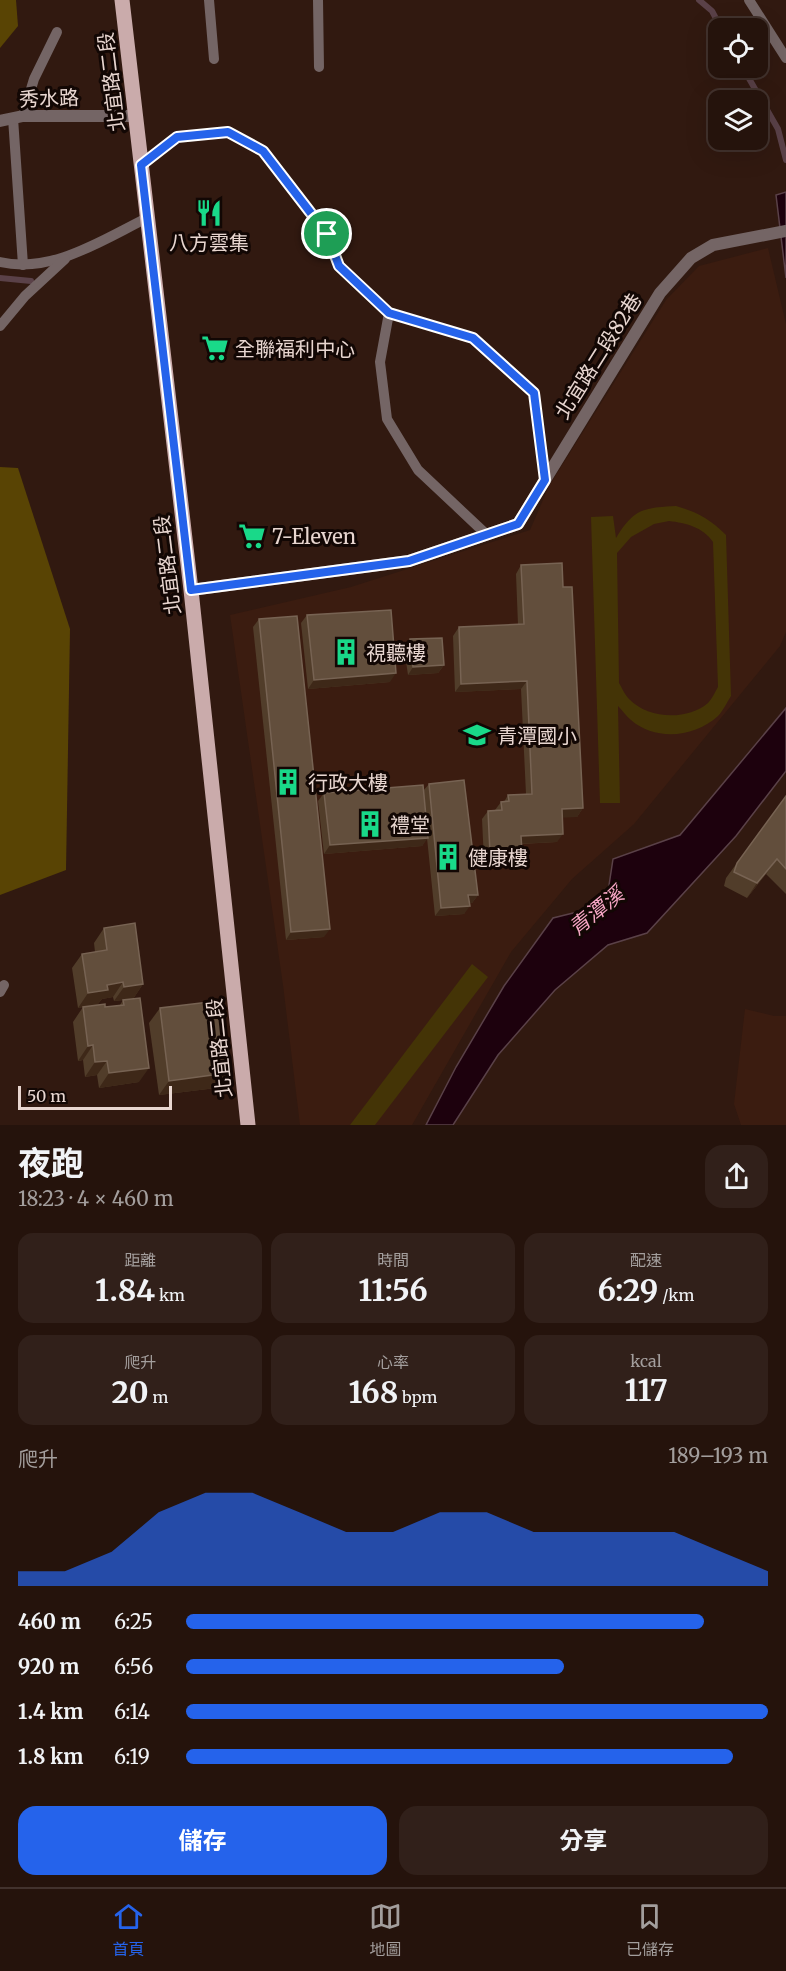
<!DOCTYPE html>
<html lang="zh-TW">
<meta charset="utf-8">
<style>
:root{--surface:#25130c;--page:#31201a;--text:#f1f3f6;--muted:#a39e9d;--line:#42322d;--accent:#2563eb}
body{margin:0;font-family:Merriweather,"Noto Sans TC",serif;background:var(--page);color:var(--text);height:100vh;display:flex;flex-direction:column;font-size:22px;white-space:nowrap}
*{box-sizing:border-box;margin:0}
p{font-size:20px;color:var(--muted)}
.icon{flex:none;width:33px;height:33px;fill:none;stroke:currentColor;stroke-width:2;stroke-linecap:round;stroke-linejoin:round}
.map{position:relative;height:1125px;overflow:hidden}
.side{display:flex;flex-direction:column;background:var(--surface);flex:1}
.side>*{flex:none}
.buttons{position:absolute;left:708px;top:18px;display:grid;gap:12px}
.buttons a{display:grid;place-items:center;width:60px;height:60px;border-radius:12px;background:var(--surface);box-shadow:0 6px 24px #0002,0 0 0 2px var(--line);font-size:30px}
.scale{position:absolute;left:18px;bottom:15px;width:154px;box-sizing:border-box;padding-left:6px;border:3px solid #e8d6d0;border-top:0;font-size:16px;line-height:21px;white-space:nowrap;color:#e8d6d0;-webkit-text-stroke:4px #120704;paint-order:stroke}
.pin{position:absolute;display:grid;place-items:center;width:51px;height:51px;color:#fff;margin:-26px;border:3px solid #fff;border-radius:50%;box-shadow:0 2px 6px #0007}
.round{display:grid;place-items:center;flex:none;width:63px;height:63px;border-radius:18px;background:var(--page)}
.head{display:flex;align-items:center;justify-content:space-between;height:102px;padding:0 18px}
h1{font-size:33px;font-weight:700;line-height:45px}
.metrics{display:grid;grid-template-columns:repeat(3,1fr);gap:9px;height:102px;padding:6px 18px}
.metrics div{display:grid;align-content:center;border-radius:15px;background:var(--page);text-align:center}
.metrics b{font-size:30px;font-weight:700}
.metrics small{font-size:16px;font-weight:400}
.metrics p{font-size:16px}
.chart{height:168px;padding:12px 18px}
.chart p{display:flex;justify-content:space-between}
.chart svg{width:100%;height:108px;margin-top:6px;fill:var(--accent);opacity:.7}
.button{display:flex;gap:12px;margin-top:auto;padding:12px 18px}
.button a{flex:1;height:69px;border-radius:18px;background:var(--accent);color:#fff;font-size:24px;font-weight:700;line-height:69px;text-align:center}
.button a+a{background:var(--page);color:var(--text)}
ul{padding:0 18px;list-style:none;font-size:20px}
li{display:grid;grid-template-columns:96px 72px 1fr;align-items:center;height:45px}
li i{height:15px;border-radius:8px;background:var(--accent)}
.menu{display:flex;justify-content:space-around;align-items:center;height:84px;border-top:2px solid var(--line);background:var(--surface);font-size:16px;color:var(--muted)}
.menu a{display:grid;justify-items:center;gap:3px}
.menu .current{color:var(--accent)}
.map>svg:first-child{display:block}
</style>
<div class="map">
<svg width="786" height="1125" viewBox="0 0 786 1125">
<rect width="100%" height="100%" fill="#311910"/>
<g fill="#3b1c10">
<path d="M768,248L786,324V632L780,646L634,824L572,879L511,952L412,1125H300L283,985L230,615L351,587L530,530L549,486L666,300L699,266Z"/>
<path d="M745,1009L774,1016H786V1125H741L734,1104Z"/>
</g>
<g fill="#443406" fill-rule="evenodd">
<path d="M676,506C697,512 710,519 726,535L731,696C727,702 723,711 718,716C694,738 655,741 631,720C626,716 622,710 618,706L620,803H600L591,517L613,516L616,538C634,509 642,508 676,506ZM669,521C686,523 703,527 713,542L718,687C715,692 712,699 708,703C687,721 648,719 629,699C625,695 622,688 619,683L617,553L631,537L654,524Z"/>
<path d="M472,964L488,977L375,1125H350Z"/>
</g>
<g fill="#594404">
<path d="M0,0H16L18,26L0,48Z"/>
<path d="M0,467L18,468L70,629L66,870L0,895Z"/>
</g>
<g fill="#1d010d" stroke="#5a4148" stroke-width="1.5">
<path d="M786,192V278L776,195Z"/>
<path d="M786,708V771L736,836L647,933L608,945L555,990L498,1055L453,1125H426L456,1067L504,986L553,918L606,905L613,859L680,835Z"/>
</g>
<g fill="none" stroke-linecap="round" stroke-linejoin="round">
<g stroke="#5a4148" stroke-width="6">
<path d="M699,0L712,11L721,28"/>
<path d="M743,68L778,129L786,160"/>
<path d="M0,278L31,281"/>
</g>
<g stroke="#746565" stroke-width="10">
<path d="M209,0L214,59"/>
<path d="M318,0L319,67"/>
<path d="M749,0L786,58"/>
<path d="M23,116L34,79L57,32"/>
<path d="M13,118L23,265"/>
<path d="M141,165L177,137L228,132L263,151L327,234L339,266L389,313L380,362L387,419L418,470L487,535"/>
<path d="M0,262C52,274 102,240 147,218"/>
<path d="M389,313L473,338L534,393L545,480"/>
<path d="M0,326L25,296L65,259"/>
<path d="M0,992L4,985"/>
</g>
<g stroke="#746565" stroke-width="12">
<path d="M0,121L23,116H136"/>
<path d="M191,590L409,561L518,524L660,293L691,258L713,245L786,231"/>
</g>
<path stroke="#caabab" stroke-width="15" d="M122,0L191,590L248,1125"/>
</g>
<g fill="#513d2a">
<path d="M521,565L563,587L583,808L577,817H562L557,842L521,844L516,860L484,861L482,819L488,811L495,810L501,802H504L508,795L526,794L521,689L455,692L453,636L459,627L518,625L516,574Z"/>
<path d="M307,615L390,682L308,689L301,623Z"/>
<path d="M259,619L324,937L286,940L253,627Z"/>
<path d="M410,639L444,665L438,673L408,675L404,648Z"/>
<path d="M429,784L478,895L472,903H469L464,914L435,916L427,838L422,846L324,854L318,801L324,793L423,791Z"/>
<path d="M786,796V894L766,874L747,898L724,886L726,878Z"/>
<path d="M104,928L143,984L133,999L114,1001L113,997L102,999L97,1005L105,1007L120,1005L123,1000L139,1082L99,1088L97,1075L85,1077L83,1060L78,1061L73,1022L83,1007L78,1008L72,968L82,954L95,952L94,943Z"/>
<path d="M160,1008L216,1088L159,1095L149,1023Z"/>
</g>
<g fill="#3e2818">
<path d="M444,665L438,673L408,675L413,667Z"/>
<path d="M396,673L390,682L308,689L314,680Z"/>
<path d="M527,681L521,689L455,692L461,684Z"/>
<path d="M583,808L577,817L556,818L562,809Z"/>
<path d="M563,834L557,842L515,844L521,836Z"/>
<path d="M428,838L422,846L324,854L330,845Z"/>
<path d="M522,851L516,860L484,861L490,853Z"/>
<path d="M777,859L766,874L747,898L757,883Z"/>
<path d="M468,895H478L472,903H462Z"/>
<path d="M470,906L464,914L435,916L441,908Z"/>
<path d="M330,929L324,937L286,940L291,932Z"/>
<path d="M123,982L113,997L102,999L97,1005L78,1008L88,993L107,985Z"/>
<path d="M143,984L133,999L114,1001L124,987Z"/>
<path d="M93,1045L83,1060L78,1061L88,1046Z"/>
<path d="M107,1061L97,1075L85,1077L95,1062Z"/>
<path d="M149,1068L139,1082L99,1088L109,1073Z"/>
<path d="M227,1073L216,1088L159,1095L169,1081Z"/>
</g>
<g fill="#624e3c" stroke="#776353" stroke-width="1.5">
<path d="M562,563L563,587H572L583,808L562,809L563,834L521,836L522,851L490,853L488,811L502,810L501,802L509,801L508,795L532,794L527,681L461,684L459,627L524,624L521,565Z"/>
<path d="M391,610L396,673L314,680L307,615Z"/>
<path d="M297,616L330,929L291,932L259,619Z"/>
<path d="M442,638L444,665L413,667L410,639Z"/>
<path d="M464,780L478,895H468L470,906L441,908L429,784Z"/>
<path d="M423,785L428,838L330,845L324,793Z"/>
<path d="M786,796V869L777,859L757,883L734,872L737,863Z"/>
<path d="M135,923L143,984L124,987L123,982L107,985L108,990L88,993L82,954L107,950L104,928Z"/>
<path d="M140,998L149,1068L109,1073L107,1061L95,1062L93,1045L88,1046L83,1007L105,1004V1007L124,1005L123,1000Z"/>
<path d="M217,1001L227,1073L169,1081L160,1008Z"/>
</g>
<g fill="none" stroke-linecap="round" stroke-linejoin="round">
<defs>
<path id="route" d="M228,132L263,151L327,234L339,266L389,313L473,338L534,393L545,480L518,524L409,561L191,590L141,165L177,137Z"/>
</defs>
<use href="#route" stroke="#fff" stroke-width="12"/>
<use href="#route" stroke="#2563eb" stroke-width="8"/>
</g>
<defs>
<symbol id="restaurant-bare" viewBox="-9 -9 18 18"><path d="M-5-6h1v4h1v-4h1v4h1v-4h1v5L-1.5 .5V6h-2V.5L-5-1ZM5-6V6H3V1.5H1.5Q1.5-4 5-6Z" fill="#19d989" stroke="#120704" stroke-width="2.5" paint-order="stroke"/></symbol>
<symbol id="supermarket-bare" viewBox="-9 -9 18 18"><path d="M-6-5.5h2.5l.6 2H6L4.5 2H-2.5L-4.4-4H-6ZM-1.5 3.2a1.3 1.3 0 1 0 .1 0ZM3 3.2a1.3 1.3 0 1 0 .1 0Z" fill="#19d989" stroke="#120704" stroke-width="2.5" paint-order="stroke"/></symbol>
<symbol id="building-bare" viewBox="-9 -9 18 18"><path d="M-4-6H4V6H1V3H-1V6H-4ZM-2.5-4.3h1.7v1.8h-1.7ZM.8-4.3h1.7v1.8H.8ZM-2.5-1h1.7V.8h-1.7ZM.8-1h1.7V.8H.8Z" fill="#19d989" stroke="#120704" stroke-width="2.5" paint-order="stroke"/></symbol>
<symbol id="school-bare" viewBox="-9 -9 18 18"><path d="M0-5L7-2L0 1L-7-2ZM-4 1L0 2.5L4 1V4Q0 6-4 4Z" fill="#19d989" stroke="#120704" stroke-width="2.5" paint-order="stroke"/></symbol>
</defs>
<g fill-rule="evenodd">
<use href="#restaurant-bare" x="190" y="194" width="38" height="38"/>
<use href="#supermarket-bare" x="196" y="329" width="38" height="38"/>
<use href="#supermarket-bare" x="233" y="517" width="38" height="38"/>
<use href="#building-bare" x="327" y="633" width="38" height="38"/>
<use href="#school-bare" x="458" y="716" width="38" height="38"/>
<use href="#building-bare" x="269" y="763" width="38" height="38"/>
<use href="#building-bare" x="351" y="805" width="38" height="38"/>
<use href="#building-bare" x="429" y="838" width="38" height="38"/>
</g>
<g text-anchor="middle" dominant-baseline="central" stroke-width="6" stroke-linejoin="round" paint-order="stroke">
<g font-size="20" fill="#e8d6d0" stroke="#120704">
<text transform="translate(111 82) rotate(-97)">北宜路二段</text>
<text transform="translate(49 98) rotate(-2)">秀水路</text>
<text transform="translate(598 356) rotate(-58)">北宜路二段82巷</text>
<text transform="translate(167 565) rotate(-97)">北宜路二段</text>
<text transform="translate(219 1048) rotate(-96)">北宜路二段</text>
</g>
<g font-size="20" fill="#e8d6d0" stroke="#120704" text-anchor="start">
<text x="209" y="242" text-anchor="middle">八方雲集</text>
<text x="235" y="348">全聯福利中心</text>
<text x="272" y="536">7-Eleven</text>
<text x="366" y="652">視聽樓</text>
<text x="497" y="735">青潭國小</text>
<text x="308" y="782">行政大樓</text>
<text x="390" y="824">禮堂</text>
<text x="468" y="857">健康樓</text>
</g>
<g font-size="21" font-style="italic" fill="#f8a7c6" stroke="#120704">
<text transform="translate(596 911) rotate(-39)">青潭溪</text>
</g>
</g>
</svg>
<div class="buttons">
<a><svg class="icon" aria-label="locate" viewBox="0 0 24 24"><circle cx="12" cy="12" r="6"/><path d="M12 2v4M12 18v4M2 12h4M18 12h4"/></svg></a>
<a><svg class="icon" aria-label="layers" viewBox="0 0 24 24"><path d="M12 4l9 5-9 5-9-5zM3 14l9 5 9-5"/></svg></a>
</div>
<div class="scale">50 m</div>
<div class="pin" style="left:327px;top:234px;background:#1e9e55"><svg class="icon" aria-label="arrive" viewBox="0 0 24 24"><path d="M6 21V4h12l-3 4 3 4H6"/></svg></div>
</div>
<section class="side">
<div class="head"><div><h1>夜跑</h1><p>18:23 · 4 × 460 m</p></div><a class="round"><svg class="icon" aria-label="share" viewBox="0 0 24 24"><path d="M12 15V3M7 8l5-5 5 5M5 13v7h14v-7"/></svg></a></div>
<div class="metrics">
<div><p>距離</p><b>1.84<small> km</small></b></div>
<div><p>時間</p><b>11:56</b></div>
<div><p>配速</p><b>6:29<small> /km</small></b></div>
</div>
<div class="metrics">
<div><p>爬升</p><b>20<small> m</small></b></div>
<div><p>心率</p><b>168<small> bpm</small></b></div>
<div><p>kcal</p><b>117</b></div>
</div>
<div class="chart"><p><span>爬升</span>189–193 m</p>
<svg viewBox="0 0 160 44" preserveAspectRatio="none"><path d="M0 44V38L10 38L20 30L30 14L40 6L50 6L60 14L70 22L80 22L90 14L100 14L110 22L120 22L130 22L140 22L150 30L160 38V44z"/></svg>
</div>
<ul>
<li><b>460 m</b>6:25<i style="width:89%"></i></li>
<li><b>920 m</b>6:56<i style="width:65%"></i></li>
<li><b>1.4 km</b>6:14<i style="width:100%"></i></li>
<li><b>1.8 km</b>6:19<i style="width:94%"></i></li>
</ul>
<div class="button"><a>儲存</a><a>分享</a></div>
</section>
<nav class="menu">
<a class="current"><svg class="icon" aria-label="home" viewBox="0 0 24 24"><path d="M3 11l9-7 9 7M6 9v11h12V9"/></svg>首頁</a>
<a><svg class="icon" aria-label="map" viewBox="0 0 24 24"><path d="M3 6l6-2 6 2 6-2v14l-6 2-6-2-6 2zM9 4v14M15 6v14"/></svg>地圖</a>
<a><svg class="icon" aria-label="saved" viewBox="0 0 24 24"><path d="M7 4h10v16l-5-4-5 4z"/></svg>已儲存</a>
</nav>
